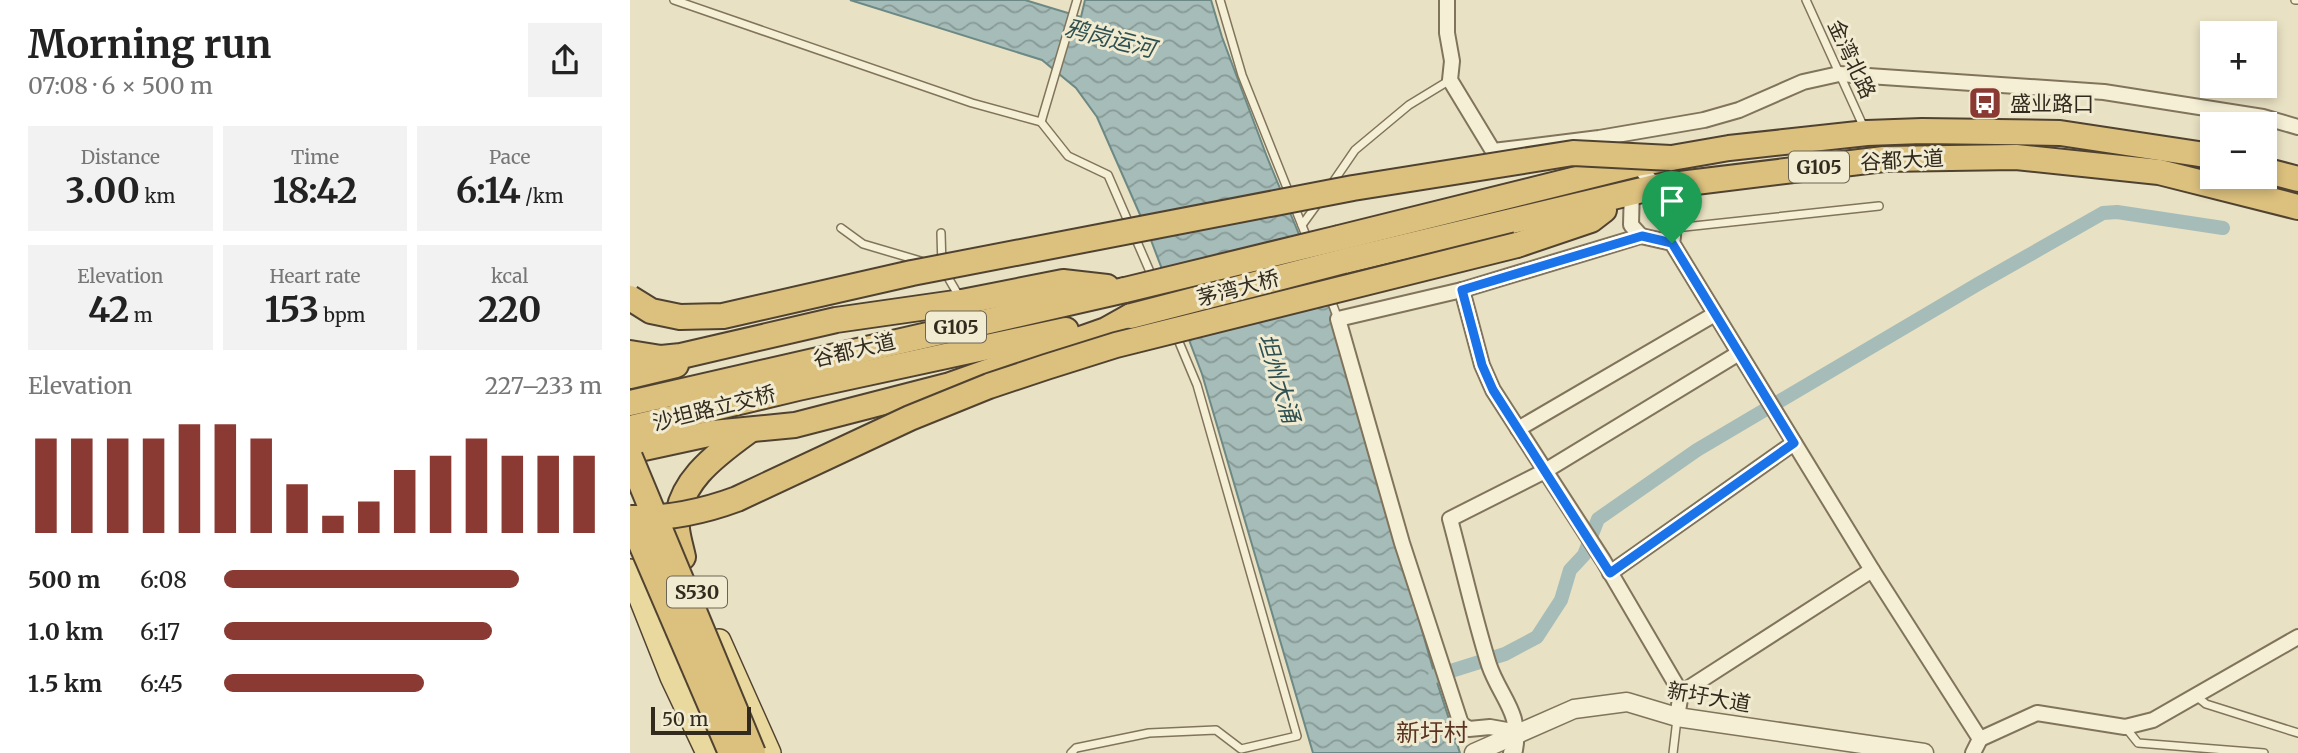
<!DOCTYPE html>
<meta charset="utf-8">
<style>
:root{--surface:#fff;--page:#f2f2f2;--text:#222;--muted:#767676;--accent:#8a3a32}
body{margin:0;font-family:Merriweather,"Noto Sans SC",serif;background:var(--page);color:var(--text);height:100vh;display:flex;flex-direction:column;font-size:26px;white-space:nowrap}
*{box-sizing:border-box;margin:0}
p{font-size:23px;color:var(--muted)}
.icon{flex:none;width:38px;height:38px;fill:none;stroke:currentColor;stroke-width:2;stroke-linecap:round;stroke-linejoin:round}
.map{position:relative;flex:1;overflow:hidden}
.drawer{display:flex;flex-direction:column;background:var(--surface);width:630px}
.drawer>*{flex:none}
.tools{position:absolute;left:1570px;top:21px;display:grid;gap:14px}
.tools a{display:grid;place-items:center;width:77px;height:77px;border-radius:0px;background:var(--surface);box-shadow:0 4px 10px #0003;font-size:35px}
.scale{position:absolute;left:21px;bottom:18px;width:100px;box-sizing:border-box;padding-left:7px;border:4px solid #332a1e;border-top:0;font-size:19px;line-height:24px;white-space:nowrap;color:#332a1e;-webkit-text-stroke:5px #f1ebd2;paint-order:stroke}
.pin{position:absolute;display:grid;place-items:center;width:60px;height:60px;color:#fff;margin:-72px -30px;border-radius:50% 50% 50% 0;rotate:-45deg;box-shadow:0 0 7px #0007}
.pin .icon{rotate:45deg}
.round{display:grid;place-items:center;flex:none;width:74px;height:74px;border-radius:0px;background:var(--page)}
.summary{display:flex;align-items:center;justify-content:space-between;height:119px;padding:0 28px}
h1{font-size:38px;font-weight:700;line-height:52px}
.figures{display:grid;grid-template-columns:repeat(3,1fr);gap:10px;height:119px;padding:7px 28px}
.figures div{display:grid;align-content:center;border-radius:0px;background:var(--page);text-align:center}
.figures b{font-size:35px;font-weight:700}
.figures small{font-size:19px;font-weight:400}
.figures p{font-size:19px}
.chart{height:196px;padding:14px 28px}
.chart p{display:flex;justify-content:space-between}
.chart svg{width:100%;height:126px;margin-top:7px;stroke:var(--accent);stroke-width:6}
ul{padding:0 28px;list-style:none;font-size:23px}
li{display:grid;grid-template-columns:112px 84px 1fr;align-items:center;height:52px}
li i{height:18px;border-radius:9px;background:var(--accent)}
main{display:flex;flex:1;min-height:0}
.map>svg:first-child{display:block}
</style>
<main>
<section class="drawer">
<div class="summary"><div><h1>Morning run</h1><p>07:08 · 6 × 500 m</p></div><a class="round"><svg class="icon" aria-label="share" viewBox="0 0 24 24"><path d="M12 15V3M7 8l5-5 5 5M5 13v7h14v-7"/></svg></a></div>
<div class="figures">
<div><p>Distance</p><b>3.00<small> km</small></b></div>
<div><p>Time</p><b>18:42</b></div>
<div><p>Pace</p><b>6:14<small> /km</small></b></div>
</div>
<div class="figures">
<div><p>Elevation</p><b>42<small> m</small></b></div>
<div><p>Heart rate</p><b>153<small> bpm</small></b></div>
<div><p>kcal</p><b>220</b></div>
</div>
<div class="chart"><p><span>Elevation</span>227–233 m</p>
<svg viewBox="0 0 160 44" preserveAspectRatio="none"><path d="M5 44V11M15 44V11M25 44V11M35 44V11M45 44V6M55 44V6M65 44V11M75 44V27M85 44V38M95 44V33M105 44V22M115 44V17M125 44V11M135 44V17M145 44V17M155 44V17"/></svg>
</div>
<ul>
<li><b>500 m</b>6:08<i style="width:78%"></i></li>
<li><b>1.0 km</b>6:17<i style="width:71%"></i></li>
<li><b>1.5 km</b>6:45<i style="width:53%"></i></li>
</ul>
</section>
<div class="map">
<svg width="1668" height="753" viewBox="0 0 1668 753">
<defs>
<pattern id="water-waves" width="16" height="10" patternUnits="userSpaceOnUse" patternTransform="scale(1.75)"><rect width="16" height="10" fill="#a5bcb8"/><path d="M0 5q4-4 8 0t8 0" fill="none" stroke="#879995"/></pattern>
</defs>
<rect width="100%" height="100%" fill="#e9e1c3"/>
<path fill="url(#water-waves)" stroke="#6d8985" stroke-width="2" d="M220,0H395L451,17L455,0H581L592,37L637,157L702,314L805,676L830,753H683L572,374L519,235L467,117L446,88L412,60Z"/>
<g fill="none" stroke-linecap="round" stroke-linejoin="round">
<path stroke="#a5bcb8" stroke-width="14" d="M805,676L875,654L907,637L931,600L940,570L954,555L968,519L1067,450L1348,284L1473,213L1487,212L1593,228"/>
<defs>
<g id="service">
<path d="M44,0L342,103L411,122L438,156L478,175L534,304"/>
<path d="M590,0L612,75L679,243"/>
<path d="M1176,0L1235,130"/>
<path d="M1665,0H1668"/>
<path d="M411,122L447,0"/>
<path d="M701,185L725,150L779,105L820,80"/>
<path d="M672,225L688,203"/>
<path d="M211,228L233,244L294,262"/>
<path d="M1045,228L1249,206"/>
<path d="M311,233L312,267L330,298"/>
<path d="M690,270L708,319"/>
<path d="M1566,696L1576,704L1668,733"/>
<path d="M1496,728L1508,743L1634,753"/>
<path d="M441,753L446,748L519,733L586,730L611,749L667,736L567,385L546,335"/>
<path d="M1043,753L1047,719"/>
</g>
<g id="minor">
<path d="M817,0V33L822,61L820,80L863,151L969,138L1074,120L1109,110L1173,82L1209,74L1474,92L1633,117L1668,127"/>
<path d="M1006,168L1007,164C1026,188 1049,211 1042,243L1242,570L1350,739L1343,753"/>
<path d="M1002,188L1001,225L1011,236L1042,243"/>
<path d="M832,290L852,365L863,390L973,560L1051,693L1047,717"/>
<path d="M888,429L1085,314"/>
<path d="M980,573L1164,443"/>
<path d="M1051,693L1242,570"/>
<path d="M888,732L860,727L839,729L831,724L772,543L708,319L832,290L1011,236"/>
<path d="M1350,739L1407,713L1495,727L1523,720L1668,637"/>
<path d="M881,753L885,750C892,713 870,697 859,665C844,617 833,567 820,519L915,471L1109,353"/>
</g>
<path id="tertiary" d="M844,753L944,709L997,702L1047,717L1294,753"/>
<g id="primary">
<path d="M0,571L42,677L78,753"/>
<path d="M89,641L139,753"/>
</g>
<g id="trunk">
<path d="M1634,170L1668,179"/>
<path d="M709,238L1007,164L1099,148L1237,133L1292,131L1430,133L1582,156"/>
<path d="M887,245L961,220L974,210"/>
<path d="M714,261L1025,187L1254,159L1386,157L1529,172L1668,207"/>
<path d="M0,353L31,358L51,356L206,320L332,302L433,282L477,287"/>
<path d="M0,376L46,365"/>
<path d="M0,403L495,290"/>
<path d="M0,428L168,388L436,330"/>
<path d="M0,451L83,433L165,425L320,385L476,330L501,316"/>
<path d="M53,557C51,548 48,538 47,529C45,483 87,454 120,430"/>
</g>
</defs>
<use href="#service" stroke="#81745c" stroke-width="10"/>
<use href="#minor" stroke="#81745c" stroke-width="18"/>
<use href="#tertiary" stroke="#81745c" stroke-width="21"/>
<use href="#primary" stroke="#504230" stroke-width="26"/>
<use href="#trunk" stroke="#504230" stroke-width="28"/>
<use href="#service" stroke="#f5efd6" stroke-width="7"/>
<use href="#minor" stroke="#f5efd6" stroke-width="14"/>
<use href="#tertiary" stroke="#f5efd6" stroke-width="18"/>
<use href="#primary" stroke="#e9d99f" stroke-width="23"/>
<use href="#trunk" stroke="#dcc07e" stroke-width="24"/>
<defs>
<g id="trunk-bridge">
<path d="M495,290L709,238"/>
<path d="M0,298L21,311L50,317L93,316L282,273L723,188L943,153L1041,158"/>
<path d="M501,316L714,261"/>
<path d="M0,457L123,753"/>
<path d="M0,518C38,519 72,512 107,499L280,418L359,386L416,367L486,345L887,245"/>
<path d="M0,518L101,753"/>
</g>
</defs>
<use href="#trunk-bridge" stroke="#504230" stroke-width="28" stroke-linecap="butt"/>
<use href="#trunk-bridge" stroke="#dcc07e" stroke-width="24"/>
</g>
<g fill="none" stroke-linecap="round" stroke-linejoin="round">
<defs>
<path id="route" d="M1012,236L1042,243L1164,443L980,573L863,390L852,365L832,290Z"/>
</defs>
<use href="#route" stroke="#fff" stroke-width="14"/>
<use href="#route" stroke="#1a73e8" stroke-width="9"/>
</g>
<defs>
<symbol id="bus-square" viewBox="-11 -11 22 22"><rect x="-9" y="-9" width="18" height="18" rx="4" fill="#8a3a32" stroke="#f1ebd2"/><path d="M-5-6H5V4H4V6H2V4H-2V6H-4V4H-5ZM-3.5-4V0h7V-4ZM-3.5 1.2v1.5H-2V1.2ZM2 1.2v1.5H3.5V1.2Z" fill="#fff"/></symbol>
</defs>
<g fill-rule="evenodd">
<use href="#bus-square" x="1336" y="84" width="38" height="38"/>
</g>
<g text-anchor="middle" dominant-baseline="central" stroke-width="6" stroke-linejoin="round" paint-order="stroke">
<g fill="#f1ebd2" stroke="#6c6454" stroke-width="2">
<rect x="1159" y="151.5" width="60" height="31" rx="5"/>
<rect x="296" y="311.5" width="60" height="31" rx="5"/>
<rect x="37" y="576.5" width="60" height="31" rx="5"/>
</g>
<g font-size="19" font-weight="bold" fill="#332a1e">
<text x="1189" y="167">G105</text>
<text x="326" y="327">G105</text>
<text x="67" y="592">S530</text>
</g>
<g font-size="21" fill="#332a1e" stroke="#f1ebd2">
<text transform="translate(1222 59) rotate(65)">金湾北路</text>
<text transform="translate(1272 160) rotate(-3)">谷都大道</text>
<text transform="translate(608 288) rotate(-15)">茅湾大桥</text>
<text transform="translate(224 350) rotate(-13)">谷都大道</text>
<text transform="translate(84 408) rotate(-14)">沙坦路立交桥</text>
<text transform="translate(1079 697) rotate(10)">新圩大道</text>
</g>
<g font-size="21" fill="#332a1e" stroke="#f1ebd2" text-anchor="start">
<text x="1380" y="103">盛业路口</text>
</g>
<g font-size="23" font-style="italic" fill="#2f5051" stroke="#f1ebd2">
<text transform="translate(480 38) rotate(14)">鸦岗运河</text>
<text transform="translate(649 378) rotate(73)">坦州大涌</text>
</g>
<g font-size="24" fill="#5b3422" stroke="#f1ebd2">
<text x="802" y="732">新圩村</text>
</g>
</g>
</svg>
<div class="tools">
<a>+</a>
<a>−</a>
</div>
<div class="scale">50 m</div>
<div class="pin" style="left:1042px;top:243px;background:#1e9e55"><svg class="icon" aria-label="arrive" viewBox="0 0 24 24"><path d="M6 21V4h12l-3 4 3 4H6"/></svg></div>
</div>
</main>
